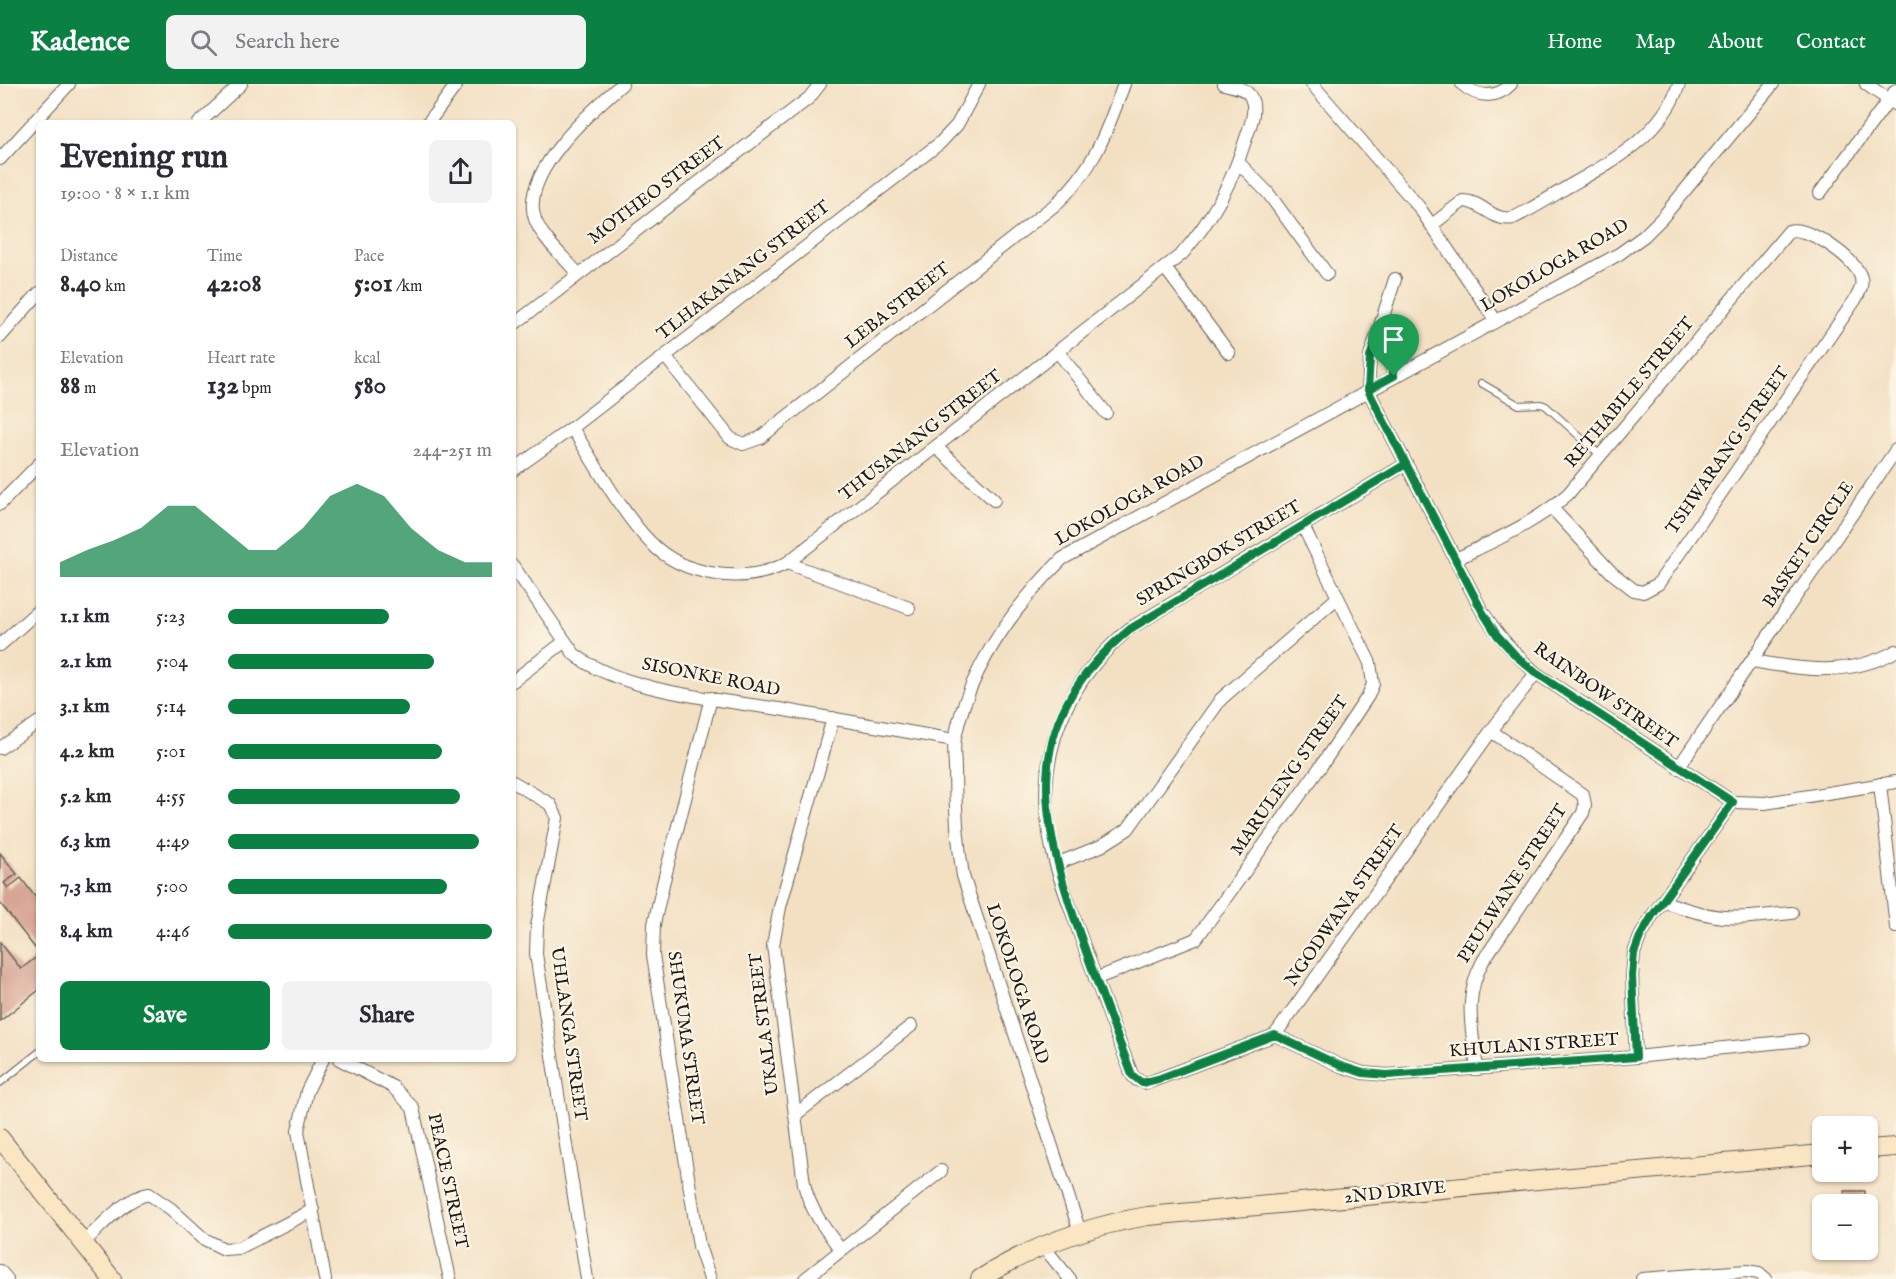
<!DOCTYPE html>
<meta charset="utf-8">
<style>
:root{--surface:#fff;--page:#f2f2f3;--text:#2b2b33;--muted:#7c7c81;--accent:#0b8043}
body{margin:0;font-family:"IM FELL English",serif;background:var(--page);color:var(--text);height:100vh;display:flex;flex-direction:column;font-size:22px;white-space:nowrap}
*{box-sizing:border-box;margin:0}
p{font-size:20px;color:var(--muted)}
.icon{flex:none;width:33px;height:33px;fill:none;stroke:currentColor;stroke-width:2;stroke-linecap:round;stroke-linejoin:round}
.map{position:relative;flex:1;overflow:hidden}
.side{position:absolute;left:36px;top:36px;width:480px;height:942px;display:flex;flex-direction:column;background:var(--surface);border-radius:9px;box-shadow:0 2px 4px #0004}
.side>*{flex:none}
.tools{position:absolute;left:1812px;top:1032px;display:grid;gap:12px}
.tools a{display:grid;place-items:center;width:66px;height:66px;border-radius:9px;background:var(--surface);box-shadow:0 2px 4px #0004;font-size:30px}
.pin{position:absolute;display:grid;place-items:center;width:51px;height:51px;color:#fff;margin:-62px -26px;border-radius:50% 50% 50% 0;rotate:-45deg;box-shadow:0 0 6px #0007}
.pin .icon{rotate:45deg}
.round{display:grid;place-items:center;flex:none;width:63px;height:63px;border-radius:9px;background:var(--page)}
.headline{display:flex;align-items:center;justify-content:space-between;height:102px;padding:0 24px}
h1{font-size:33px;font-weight:700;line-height:45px}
.figures{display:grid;grid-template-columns:repeat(3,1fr);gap:9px;height:102px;padding:6px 24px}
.figures div{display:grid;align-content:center}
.figures b{font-size:26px;font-weight:700}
.figures small{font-size:16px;font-weight:400}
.figures p{font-size:16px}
.chart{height:168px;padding:12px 24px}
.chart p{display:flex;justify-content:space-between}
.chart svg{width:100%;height:108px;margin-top:6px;fill:var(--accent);opacity:.7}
.cta{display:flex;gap:12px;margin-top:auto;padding:12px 24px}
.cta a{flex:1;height:69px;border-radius:9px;background:var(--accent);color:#fff;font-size:24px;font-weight:700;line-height:69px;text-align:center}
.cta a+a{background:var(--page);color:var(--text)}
ul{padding:0 24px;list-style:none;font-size:20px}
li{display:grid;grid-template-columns:96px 72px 1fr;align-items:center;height:45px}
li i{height:15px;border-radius:8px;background:var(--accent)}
header{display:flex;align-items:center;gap:36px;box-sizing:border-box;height:84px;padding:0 30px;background:var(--accent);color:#fff}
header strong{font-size:28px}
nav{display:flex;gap:33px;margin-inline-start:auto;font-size:21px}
.search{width:420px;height:54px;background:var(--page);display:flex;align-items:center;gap:15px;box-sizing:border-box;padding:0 21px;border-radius:9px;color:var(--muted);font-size:22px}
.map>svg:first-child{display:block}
</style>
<header>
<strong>Kadence</strong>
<div class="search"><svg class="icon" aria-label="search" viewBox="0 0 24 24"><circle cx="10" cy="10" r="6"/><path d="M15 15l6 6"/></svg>Search here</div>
<nav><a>Home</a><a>Map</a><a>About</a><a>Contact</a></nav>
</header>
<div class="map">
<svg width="1896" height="1195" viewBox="0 0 1896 1195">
<rect width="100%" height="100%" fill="#fcf5e5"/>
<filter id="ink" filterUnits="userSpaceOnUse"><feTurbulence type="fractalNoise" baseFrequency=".0167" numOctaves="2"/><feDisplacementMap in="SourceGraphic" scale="12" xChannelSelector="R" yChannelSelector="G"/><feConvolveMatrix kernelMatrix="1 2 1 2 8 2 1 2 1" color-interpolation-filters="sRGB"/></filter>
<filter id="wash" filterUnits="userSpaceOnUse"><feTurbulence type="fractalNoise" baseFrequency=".008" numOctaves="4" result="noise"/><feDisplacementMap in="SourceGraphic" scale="24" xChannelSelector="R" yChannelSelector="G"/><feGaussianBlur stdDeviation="1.35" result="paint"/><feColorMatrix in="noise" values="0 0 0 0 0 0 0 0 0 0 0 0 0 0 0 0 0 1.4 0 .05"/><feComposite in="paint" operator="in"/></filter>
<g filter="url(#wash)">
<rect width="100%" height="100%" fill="#f3e0c3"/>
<g id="blocks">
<g fill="#d7a594">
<path d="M0,769L17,790L4,799L8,804L21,794L39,818V869L0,819Z"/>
<path d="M0,858L21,885L39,871V906L0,937Z"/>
<rect x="1845" y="1107" width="20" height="13"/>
</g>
</g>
</g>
<g filter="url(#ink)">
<use href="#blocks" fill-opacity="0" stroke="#676156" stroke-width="1.5"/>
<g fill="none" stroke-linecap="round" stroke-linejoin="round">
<defs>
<g id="lane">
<path d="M1481,299L1519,321L1541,320L1546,322L1601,372"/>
<path d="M0,999L39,968"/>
</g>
<g id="street">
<path d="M1312,0L1419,123L1496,237"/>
<path d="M1462,0C1477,14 1497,15 1511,0"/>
<path d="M1866,0L1896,21"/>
<path d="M199,39L241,0"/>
<path d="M428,39L457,0"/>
<path d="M0,75L69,0"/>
<path d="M1239,79L1268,109L1327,190"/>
<path d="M1820,109L1896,6"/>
<path d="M1432,141L1463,117C1482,117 1492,138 1513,134C1532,125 1551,113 1569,102C1613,77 1662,51 1679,0"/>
<path d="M1165,184L1229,269"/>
<path d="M578,190C565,174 542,155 535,135C519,90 591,27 622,0"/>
<path d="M1395,195L1370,273L1368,306L1482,527C1497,551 1514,570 1536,589L1733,718L1765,719L1896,698"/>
<path d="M513,241L809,14L820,0"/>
<path d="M1380,244L1394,292"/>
<path d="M0,253L39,209"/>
<path d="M1058,268L1106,329"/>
<path d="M665,272L730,354L743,360L760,354L1056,120C1095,84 1106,49 1124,0"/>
<path d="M572,344C594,378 623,431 650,458C684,493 745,501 787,479L1182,170C1213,134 1232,99 1246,54C1250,43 1257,26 1251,14C1247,4 1233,2 1224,0"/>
<path d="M936,363L994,416"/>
<path d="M1406,380L1129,545C1056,607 1030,688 1056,781C1062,802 1070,822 1077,842C1094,892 1113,941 1132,991L1137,996L1147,999L1275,951L1491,647L1536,589"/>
<path d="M513,386L572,344L940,59L957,41L979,0"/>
<path d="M0,420L39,380"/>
<path d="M1456,475C1495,456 1536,439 1568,410L1789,147C1807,141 1857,175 1861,194C1863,202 1859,209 1855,216L1658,500L1643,508L1634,506L1612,489L1552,424"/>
<path d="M787,479L909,524"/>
<path d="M513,482L574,570C619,607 721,616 779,625C837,635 896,646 954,656"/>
<path d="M0,561L39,526"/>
<path d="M1753,577C1802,586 1850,593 1896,567"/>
<path d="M513,597L564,558"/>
<path d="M833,634L780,823L773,861L804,1100C810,1126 825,1145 841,1166"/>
<path d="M0,664L39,638"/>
<path d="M1678,684L1896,366"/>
<path d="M513,698L550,720L557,734L537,842L536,870L587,1195"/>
<path d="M1880,700L1896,843"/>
<path d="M1056,780L1101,762L1128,745L1221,615L1337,514"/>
<path d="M1663,817C1718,838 1734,835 1792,829"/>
<path d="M1095,895L1196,855L1321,682L1368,612L1373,600L1370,579L1303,442"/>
<path d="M1275,951L1341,982L1363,989L1387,991L1636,973L1802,956"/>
<path d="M1636,973L1632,892L1634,869L1640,853L1652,832L1733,718"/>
<path d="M323,975L307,1007L298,1047L325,1195"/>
<path d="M339,975L393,1003L413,1024L450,1195"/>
<path d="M1477,985C1472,945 1463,914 1483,877L1583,729L1585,721L1583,711L1491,647"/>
<path d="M795,1031L911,942"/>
<path d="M1080,1148L963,792C957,756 955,722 955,686C955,676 953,664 955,654C969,584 1012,525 1062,475L1619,170L1644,152L1662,134L1773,0"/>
<path d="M83,1159C101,1143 124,1114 149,1110L171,1125L204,1155L224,1165L239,1164L313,1126"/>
<path d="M1042,1161L1070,1195"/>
<path d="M0,1187L7,1195"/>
<path d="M710,1195L699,1162L653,871L654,840L663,800L711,614"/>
<path d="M805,1195L941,1087"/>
<path d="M1642,1195L1746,1187L1759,1189L1766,1195"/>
</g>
<g id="secondary">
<path d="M0,1054L112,1195"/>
<path d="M1868,1065L1896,1063"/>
<path d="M980,1195C1032,1162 1088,1142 1148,1132L1822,1070"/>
</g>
</defs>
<use href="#lane" stroke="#676156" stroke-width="8"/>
<use href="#street" stroke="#676156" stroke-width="14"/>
<use href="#secondary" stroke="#676156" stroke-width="20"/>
<use href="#lane" stroke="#fff" stroke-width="6"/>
<use href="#street" stroke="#fff" stroke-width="12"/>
<use href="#secondary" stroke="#fbe6c4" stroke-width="18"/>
</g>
</g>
<g fill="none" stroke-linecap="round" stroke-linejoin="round" filter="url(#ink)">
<defs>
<path id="route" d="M1394,292L1368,306L1406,380L1130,545C1023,634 1036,722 1077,842C1094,892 1113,941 1132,991L1142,999L1158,995L1275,951L1341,982L1363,989L1387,991L1636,973L1632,892L1634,869L1640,853L1652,832L1733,718L1536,589L1516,572L1497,551L1482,527L1368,306L1370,273L1380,244L1394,292"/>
</defs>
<use href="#route" stroke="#fff" stroke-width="12"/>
<use href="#route" stroke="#0b8043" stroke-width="8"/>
</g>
<g text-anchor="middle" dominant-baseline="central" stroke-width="4.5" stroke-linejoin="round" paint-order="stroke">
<g font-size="18" fill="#1c1c1c" stroke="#fcf5e5">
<text transform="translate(657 107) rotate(-37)">MOTHEO STREET</text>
<text transform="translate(1555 182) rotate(-30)">LOKOLOGA ROAD</text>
<text transform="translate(744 187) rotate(-38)">TLHAKANANG STREET</text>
<text transform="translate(898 222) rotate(-38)">LEBA STREET</text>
<text transform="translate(1630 309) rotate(-50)">RETHABILE STREET</text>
<text transform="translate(921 352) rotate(-38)">THUSANANG STREET</text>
<text transform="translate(1728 367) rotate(-55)">TSHWARANG STREET</text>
<text transform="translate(1130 417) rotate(-29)">LOKOLOGA ROAD</text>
<text transform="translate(1809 461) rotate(-56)">BASKET CIRCLE</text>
<text transform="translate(1219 470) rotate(-31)">SPRINGBOK STREET</text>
<text transform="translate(711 594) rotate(11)">SISONKE ROAD</text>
<text transform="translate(1605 612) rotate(35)">RAINBOW STREET</text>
<text transform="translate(1290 692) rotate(-55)">MARULENG STREET</text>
<text transform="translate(1513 800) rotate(-57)">PEULWANE STREET</text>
<text transform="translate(1345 822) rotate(-55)">NGODWANA STREET</text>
<text transform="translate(1017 900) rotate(72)">LOKOLOGA ROAD</text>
<text transform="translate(765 940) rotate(-97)">UKALA STREET</text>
<text transform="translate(568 950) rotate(82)">UHLANGA STREET</text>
<text transform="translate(685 954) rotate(82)">SHUKUMA STREET</text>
<text transform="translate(1534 962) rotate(-4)">KHULANI STREET</text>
<text transform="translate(447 1097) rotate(78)">PEACE STREET</text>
<text transform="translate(1395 1109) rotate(-6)">2ND DRIVE</text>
</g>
</g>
</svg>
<div class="tools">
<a>+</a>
<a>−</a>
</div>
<div class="pin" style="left:1394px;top:292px;background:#1e9e55"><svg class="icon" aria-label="arrive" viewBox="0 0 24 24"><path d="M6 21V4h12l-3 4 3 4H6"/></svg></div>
<section class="side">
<div class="headline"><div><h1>Evening run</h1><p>19:00 · 8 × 1.1 km</p></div><a class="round"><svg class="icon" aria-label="share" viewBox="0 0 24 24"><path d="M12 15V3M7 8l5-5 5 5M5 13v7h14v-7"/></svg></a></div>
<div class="figures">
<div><p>Distance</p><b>8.40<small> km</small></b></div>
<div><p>Time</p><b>42:08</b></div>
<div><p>Pace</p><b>5:01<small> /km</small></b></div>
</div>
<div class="figures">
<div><p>Elevation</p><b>88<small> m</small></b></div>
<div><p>Heart rate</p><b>132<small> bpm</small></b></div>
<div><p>kcal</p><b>580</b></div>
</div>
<div class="chart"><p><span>Elevation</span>244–251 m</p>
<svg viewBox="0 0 160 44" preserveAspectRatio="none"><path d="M0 44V38L10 33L20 29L30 24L40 15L50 15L60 24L70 33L80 33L90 24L100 11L110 6L120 11L130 24L140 33L150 38L160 38V44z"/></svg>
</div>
<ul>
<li><b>1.1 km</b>5:23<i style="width:61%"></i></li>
<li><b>2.1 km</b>5:04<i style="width:78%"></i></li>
<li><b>3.1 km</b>5:14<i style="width:69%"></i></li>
<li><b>4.2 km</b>5:01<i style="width:81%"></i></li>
<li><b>5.2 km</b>4:55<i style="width:88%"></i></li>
<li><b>6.3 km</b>4:49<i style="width:95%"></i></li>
<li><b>7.3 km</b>5:00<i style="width:83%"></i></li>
<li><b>8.4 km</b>4:46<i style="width:100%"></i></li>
</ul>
<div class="cta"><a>Save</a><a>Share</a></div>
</section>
</div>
